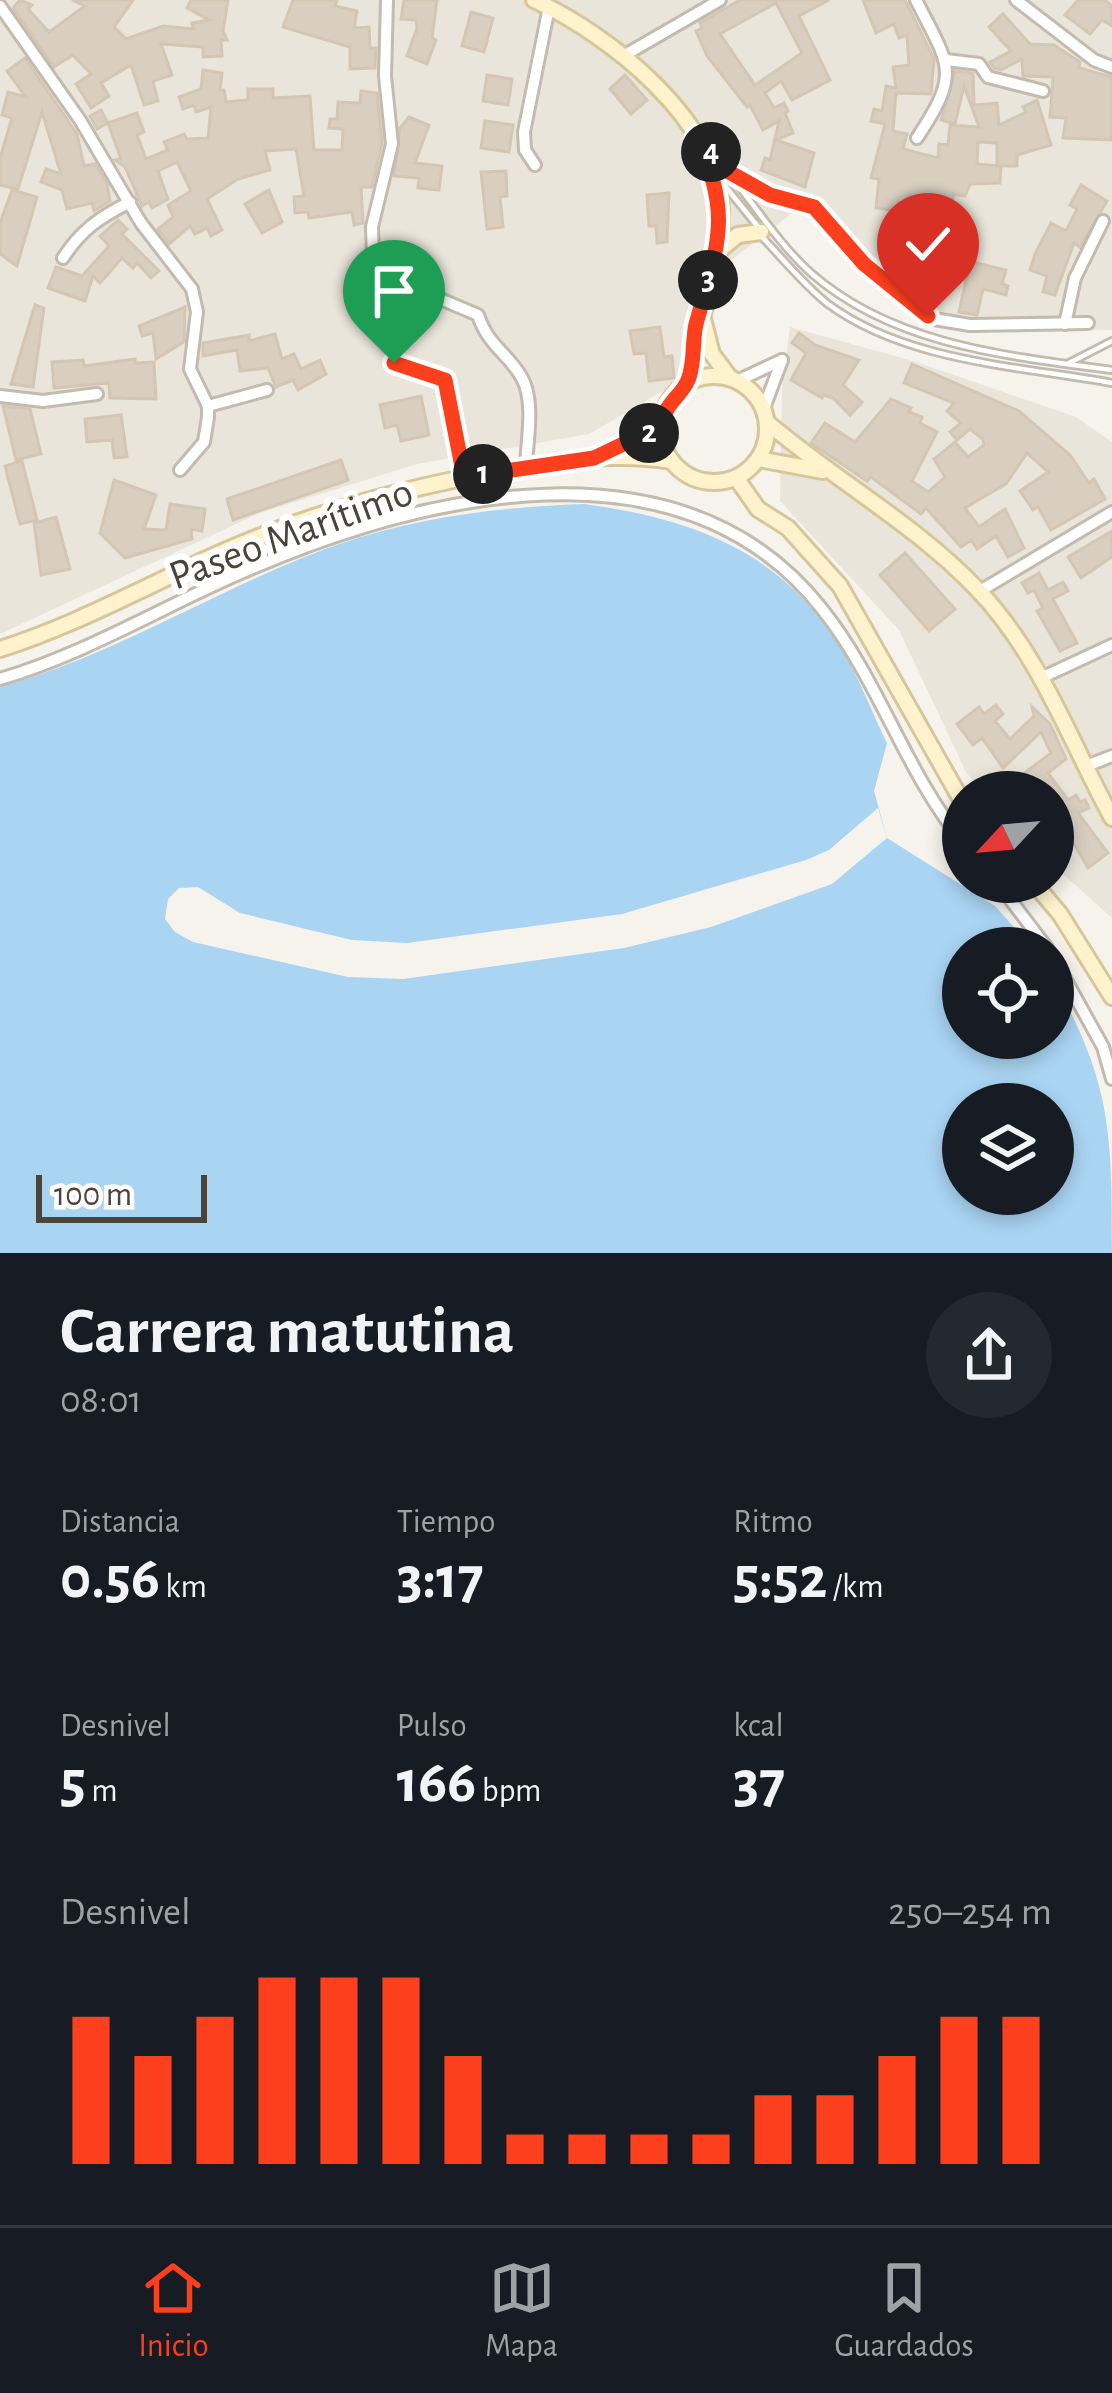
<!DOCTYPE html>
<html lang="es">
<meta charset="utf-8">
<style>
:root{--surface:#171b24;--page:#242831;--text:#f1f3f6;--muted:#9ea1a6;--line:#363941;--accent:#fc3f1d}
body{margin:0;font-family:"Alegreya Sans",sans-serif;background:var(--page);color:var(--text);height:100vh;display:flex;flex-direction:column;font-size:45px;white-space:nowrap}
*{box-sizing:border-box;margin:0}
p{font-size:39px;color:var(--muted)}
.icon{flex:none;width:66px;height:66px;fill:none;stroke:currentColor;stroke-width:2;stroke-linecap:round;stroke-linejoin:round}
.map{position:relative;height:1253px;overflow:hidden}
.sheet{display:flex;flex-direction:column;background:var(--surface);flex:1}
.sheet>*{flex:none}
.needle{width:78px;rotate:244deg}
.controls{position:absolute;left:942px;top:771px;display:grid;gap:24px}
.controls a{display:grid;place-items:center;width:132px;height:132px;border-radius:50%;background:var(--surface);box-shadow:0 6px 18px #0003;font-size:60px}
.scale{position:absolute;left:36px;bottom:30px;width:171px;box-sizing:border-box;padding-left:12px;border:6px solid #4b4439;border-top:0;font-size:33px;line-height:42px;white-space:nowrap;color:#4b4439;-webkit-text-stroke:9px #fff;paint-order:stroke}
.pin{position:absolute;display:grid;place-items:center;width:102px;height:102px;color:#fff;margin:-123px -51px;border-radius:50% 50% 50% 0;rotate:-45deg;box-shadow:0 0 12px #0007}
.pin .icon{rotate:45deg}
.km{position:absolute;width:60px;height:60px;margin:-30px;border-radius:50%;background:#222;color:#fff;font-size:33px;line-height:60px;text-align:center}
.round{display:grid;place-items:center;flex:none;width:126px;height:126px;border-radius:63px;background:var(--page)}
.overview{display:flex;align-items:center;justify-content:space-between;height:204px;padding:0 60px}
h1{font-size:66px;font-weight:600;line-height:90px}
.metrics{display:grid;grid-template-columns:repeat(3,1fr);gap:18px;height:204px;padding:12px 60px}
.metrics div{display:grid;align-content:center}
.metrics b{font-size:60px;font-weight:600}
.metrics small{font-size:33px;font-weight:400}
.metrics p{font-size:33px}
.chart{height:336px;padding:24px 60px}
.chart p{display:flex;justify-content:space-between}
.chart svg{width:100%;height:216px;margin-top:12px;stroke:var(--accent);stroke-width:6}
.tabs{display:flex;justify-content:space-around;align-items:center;height:168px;border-top:3px solid var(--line);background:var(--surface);font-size:33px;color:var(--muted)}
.tabs a{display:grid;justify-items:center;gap:6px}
.tabs .selected{color:var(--accent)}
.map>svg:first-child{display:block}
</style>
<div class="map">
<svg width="1112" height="1253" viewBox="0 0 1112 1253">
<rect width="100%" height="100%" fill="#f6f3ec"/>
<g fill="#eae5da">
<path d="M0,0H1112V330L974,328L925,320L859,272L801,206L721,268L715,297L680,381L589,434L417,464L260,513L0,634Z"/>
<path d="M790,327L913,361L1076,417L1112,442V918L1053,865V792H983L966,772L899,630L780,501L782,387Z"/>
</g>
<path fill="#a9d4f2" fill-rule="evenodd" d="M584,504C694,519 781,551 842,650C860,679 872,713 887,743L874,791L887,838L995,906L1033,948H963V1038H1053V980C1112,1082 1112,1137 1112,1253H0V687C119,654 223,585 339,544C419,517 501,507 584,504ZM963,1104H1053V1194H963Z"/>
<path fill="#f6f3ec" d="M878,808L887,838L832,884L711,927L624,948L403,979L348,977L193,942L175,932L165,919L168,899L179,888L198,887L240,913L352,940L407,943L622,914L806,860L829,850Z"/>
<g fill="#d8cfc1" stroke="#d3c7b4" stroke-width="3" fill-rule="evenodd">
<path d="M20,0L32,5L28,9L49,32L85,6L72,0H133L114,27L126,39L163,26L193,29L192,23L209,20L187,8L191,0H228L223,31L227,40H221L222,56L203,57V47L161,44L172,75L153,81L158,101L144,105L131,65L101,83L109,96L91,108L76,84L91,74L73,55L54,67L13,8Z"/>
<path d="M293,0H337L335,6L357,11L354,28L369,27L370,48H376L375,68L350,69V47L283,27Z"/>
<path d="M404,0H437L432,38L436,40L427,64L407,56L417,28L416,20L401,19Z"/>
<path d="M740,0H829L799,16L830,80L792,100L781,81L765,93L774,108L784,103L788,111L785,113L793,133L776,140L814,153L805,187L761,170L765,158L770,160L779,121L763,130L750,105L747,107L707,56L696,31L702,28L700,23ZM776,3L802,53L755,85L720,34Z"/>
<path d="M863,0H905L934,59L931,94L896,93L893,131L907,134L903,149L938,158L939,144L948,145L950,125L979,127L964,86L955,124L941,120L955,71L973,73L974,105L997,103L999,125L1026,112L1023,107L1037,100L1051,145L1017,155V166H997V143L978,142L977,164L1001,166L1000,183L970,184L965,196L953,194L952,207L936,205V199L908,196L907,212L876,208L879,179L871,178L885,124L871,121L874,109L882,111L886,86L896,88L893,67L909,65L907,35L899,38L894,24L876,33Z"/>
<path d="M1078,0H1105L1112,6V26L1102,20L1090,34L1065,15Z"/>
<path d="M471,12L493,18L484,52L462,46Z"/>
<path d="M1003,14L1030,44L1054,45L1080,62L1079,68L1112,77V140L1063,138L1066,118L1050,117L1053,77L1023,76L1022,59L1001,70L994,68L990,62L1011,51L989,27Z"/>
<path d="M25,58L77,134L84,166L95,164L107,184L110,201L94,211L92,203L67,209L62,190L41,182L46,169L61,174L42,112L18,189L0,185V158L12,118L2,115L8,92L26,97L7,71Z"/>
<path d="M203,70L222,73L220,90H224L226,102L248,100V89H273V98L310,96L314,150H342L343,129L329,128L330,119H337L338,102L360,103L361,91L377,93L382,143L372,187H361L363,223L354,225L352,212L309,218L308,212L295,213L294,197L304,196L296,149L265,151L270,170L238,179L207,199L222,230L211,236L207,228L195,234L190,226L169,244L158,229L173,217L168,205L191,191L177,162L158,171L168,199L152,208L149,202L142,206L125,167L115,160L121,159L108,123L97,129L90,116L101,110L108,123L137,113L144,132L137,135L146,159L168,150L164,142L184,134L187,139L208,138L211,107L196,112L194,105L183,109L179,97L201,89Z"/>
<path d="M487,75L512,79L508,105L483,101Z"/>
<path d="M625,75L647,100L631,114L610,89Z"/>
<path d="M409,117L429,125L415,163L442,166L439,190L418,188L419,178L394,176L400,128Z"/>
<path d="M485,121L513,125L509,152L481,148Z"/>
<path d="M506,171L507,196L500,197L503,227L487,229L481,172Z"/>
<path d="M1081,185L1107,201L1080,247L1074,243L1055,295L1043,292L1047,276L1030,270L1035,254L1051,223L1066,231L1077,209L1070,205Z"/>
<path d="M12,190L37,197L17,266L0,254V223Z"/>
<path d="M269,190L282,222L262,233L245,204Z"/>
<path d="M669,193L667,242L657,243L656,226H649L647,195Z"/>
<path d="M118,220L127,229L122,234L159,271L151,278L137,263L133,268L122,258L100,283L93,276L85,301L48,288L56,267L82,276L109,246L100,236Z"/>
<path d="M960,259L1006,270L1002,284L1008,286L1006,295L983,289L977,315L959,312L967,275L957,272Z"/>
<path d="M35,305L44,308L33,387L11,384Z"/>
<path d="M185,307L184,342L156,359L153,333L142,336L139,326Z"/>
<path d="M660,327L664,357L672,356L674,378L649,381L646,353L634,354L630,331Z"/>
<path d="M799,333L815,345L859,360L843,385L862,402L850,415L833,398L824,395L822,398L791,380L806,353L792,343Z"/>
<path d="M275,334L282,359L294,354L301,369L320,360L326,374L298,390L293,380L276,387L268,368L240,371L237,350L203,356V343L249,335V341Z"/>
<path d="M135,359V363L154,362L156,399L110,398L109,383L54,388L52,362L83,360L84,366Z"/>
<path d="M912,364L1019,411L1070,455L1089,483L1094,479L1105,499L1051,530L1038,507L1033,510L1020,491L1048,472L1027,453L1006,484L965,508L979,527L1005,509L1024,548L1008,557L996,536L977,549L971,540L961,547L926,508L921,514L871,477L867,481L811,443L825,423L855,442L891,399L911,408L909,412L922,417L920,423L937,432L912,481L928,492L945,477L934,459L955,442L968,457L984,445L983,439L970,429L957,440L950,432L961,423L947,411L954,403L904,383Z"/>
<path d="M421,396L429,435L401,441L397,425L385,428L380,405Z"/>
<path d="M3,406L30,409L41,454L16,460Z"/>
<path d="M121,415L127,457L114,458L112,440L87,442L85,419Z"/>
<path d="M341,460L348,480L233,520L227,499Z"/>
<path d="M22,461L37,520L20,524L5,466Z"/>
<path d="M114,480L156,495L144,529L166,530L170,504L205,509L202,531L191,529L192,539L125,558L100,533Z"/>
<path d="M56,517L70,569L41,575L34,523Z"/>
<path d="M1112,531V557L1081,578L1068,557Z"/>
<path d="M905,553L955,609L929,631L880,575Z"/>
<path d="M1039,573L1048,590L1063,582L1068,591L1053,599L1077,643L1060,651L1037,611L1043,608L1034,590L1028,593L1022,583Z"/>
<path d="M996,705L1003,714L995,721L1010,739L1034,716L1032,707L1050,724L1066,759L1048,773L1068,800L1076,795L1080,802L1085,800L1089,808L1078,813L1108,853L1088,868L1063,825L1057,829L1053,823V792H1036L1023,774L1051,753L1041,732L1003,768L982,738L973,745L957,724L979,707L984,714Z"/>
</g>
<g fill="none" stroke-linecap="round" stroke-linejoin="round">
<defs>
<g id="lane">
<path d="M712,153L729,171"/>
<path d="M721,181L759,228"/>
<path d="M735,181C759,212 782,247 811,273C893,345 1007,356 1112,370"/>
<path d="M763,238C784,260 804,285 828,304C907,362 1019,366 1112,383"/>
<path d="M1069,363L1112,341"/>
</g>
<g id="street">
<path d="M387,0L385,76L392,144L372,227L373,256L398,281L478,315C488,346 508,353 522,378C535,402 527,440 526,466"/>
<path d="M916,0C950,67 961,72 917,138"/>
<path d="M1016,0L1094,60L1112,67"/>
<path d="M0,6L80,120L141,223L192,289L197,312L190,369L208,406V417L204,442L180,470"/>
<path d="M625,55L720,0"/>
<path d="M946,60L979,64L988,77L1043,91"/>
<path d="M535,165L525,150L524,132L549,7"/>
<path d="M729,172L770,195L814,207L864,264L934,319L970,325L1088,323"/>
<path d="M63,258C81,230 100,217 130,202"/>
<path d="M1065,324L1075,278L1103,221"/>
<path d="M394,363L445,380L464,477"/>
<path d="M737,381L782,360"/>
<path d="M0,396L43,401L97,394"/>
<path d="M208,406L267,390"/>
<path d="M764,408L782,360"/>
<path d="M980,591L1112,512"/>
<path d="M1041,678L1112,645"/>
<path d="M0,679C85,654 160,608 241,573C419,495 681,430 822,609C879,680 905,772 963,842"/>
<path d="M1084,767L1112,756"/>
<path d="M997,882L1047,948"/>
<path d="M1053,957L1103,1047L1112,1079"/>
</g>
<g id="secondary">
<path d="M534,0C608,34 719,120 721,211C723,265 694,328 688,383"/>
<path d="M717,252L738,235L761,232"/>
<path d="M702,315L712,354L730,378"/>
<circle cx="714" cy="429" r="53"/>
<path d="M768,423C836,481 915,524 977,589C1039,653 1070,741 1112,818"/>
<path d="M604,454L661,426"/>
<path d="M759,459L823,471"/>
<path d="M737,479L758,509L788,528L840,586L963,803"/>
<path d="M0,649C79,624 151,583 227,550C314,512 405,488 499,471C555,460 615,452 671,461"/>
<path d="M1033,882L1060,914L1112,997"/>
</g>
</defs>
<use href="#lane" stroke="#c2bbae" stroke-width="10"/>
<use href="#street" stroke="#c2bbae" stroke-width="16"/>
<use href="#secondary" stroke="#d6c79b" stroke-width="20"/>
<use href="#lane" stroke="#fff" stroke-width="4.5"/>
<use href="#street" stroke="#fff" stroke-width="10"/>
<use href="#secondary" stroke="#fff3cd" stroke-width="14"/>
</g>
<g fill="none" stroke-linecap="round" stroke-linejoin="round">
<defs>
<path id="route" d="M394,363L445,380L464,477L594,458L661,426C666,401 681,397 688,380C695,364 692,341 696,324C718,245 733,214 696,136L729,172L770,195L814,207L864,264L928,316"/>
</defs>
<use href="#route" stroke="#fff" stroke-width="24"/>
<use href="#route" stroke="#fc3f1d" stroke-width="15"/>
</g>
<g text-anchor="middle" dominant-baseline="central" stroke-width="12" stroke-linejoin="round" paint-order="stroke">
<g font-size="42" fill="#4b4439" stroke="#fff">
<text transform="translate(291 534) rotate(-20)">Paseo Marítimo</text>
</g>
</g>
</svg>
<div class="controls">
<a><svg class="needle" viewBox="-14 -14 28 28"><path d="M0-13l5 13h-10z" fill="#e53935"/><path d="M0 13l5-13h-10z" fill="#9ea1a6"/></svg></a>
<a><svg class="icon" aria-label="locate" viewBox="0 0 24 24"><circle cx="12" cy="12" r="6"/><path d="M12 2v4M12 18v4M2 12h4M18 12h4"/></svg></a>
<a><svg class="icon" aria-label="layers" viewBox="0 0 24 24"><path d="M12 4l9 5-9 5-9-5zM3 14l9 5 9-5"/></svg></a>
</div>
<div class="scale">100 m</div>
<div class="pin" style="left:394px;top:363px;background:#1e9e55"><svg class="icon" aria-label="arrive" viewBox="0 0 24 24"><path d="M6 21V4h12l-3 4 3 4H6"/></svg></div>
<div class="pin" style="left:928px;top:316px;background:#d93025"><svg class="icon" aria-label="check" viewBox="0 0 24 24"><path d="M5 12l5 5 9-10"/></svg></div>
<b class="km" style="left:483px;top:474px">1</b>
<b class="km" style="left:649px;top:433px">2</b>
<b class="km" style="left:708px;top:280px">3</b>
<b class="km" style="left:711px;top:152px">4</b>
</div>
<section class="sheet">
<div class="overview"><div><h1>Carrera matutina</h1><p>08:01</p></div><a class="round"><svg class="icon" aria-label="share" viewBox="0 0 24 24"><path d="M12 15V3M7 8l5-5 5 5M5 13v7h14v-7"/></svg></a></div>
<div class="metrics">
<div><p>Distancia</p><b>0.56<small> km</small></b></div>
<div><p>Tiempo</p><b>3:17</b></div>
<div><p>Ritmo</p><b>5:52<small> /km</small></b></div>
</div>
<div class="metrics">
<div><p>Desnivel</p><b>5<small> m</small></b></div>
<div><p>Pulso</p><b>166<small> bpm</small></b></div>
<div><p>kcal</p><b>37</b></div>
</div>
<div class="chart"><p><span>Desnivel</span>250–254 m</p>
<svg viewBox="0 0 160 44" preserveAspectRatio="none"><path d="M5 44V14M15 44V22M25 44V14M35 44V6M45 44V6M55 44V6M65 44V22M75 44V38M85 44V38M95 44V38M105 44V38M115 44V30M125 44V30M135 44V22M145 44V14M155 44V14"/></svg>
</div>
</section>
<nav class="tabs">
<a class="selected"><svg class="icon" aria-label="home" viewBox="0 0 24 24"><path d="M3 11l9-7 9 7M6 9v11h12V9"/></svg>Inicio</a>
<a><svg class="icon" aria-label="map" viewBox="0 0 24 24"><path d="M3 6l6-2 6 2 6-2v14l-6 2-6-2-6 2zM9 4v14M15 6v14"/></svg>Mapa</a>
<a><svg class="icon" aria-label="saved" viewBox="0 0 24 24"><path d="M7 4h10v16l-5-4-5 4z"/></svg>Guardados</a>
</nav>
